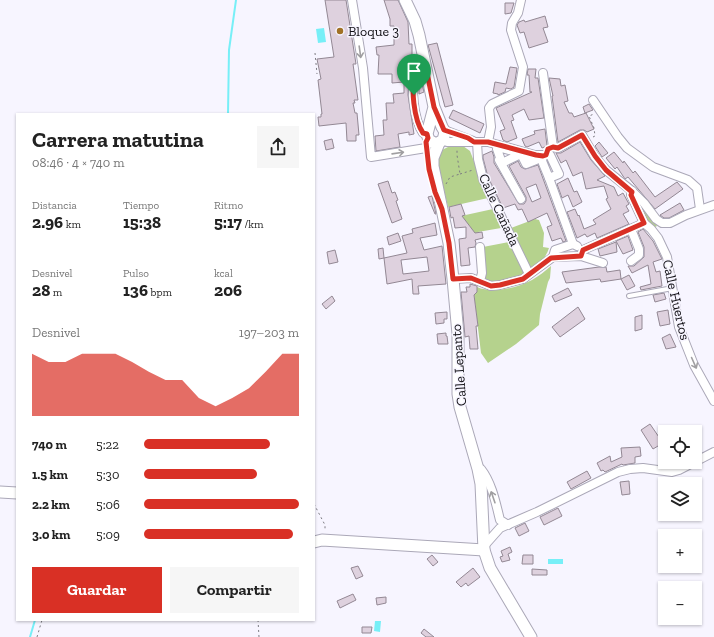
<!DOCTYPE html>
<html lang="es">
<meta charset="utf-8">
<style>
:root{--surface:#fff;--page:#f6f6f6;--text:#222;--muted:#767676;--accent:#d93025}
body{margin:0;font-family:"Zilla Slab",serif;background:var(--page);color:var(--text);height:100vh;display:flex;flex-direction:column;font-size:15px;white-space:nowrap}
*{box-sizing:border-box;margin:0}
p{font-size:13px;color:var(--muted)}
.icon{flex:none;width:22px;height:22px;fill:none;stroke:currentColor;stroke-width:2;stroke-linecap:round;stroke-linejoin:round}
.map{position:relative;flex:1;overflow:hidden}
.sheet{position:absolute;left:16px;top:113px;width:299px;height:508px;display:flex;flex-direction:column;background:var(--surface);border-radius:0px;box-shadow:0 1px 3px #0004}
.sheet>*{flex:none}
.fabs{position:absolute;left:658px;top:425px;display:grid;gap:8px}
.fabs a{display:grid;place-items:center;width:44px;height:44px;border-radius:0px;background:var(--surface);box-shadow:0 1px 3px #0004;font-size:20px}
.pin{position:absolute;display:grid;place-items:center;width:34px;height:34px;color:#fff;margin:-41px -17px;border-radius:50% 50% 50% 0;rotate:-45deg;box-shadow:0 0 4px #0007}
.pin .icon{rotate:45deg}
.round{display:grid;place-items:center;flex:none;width:42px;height:42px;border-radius:0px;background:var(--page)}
.overview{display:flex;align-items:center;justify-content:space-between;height:68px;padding:0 16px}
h1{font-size:22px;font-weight:800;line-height:30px}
.figures{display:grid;grid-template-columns:repeat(3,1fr);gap:6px;height:68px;padding:4px 16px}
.figures div{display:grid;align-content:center}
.figures b{font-size:17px;font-weight:800}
.figures small{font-size:11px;font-weight:400}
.figures p{font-size:11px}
.chart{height:112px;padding:8px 16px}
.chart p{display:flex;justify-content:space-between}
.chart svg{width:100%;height:72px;margin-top:4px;fill:var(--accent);opacity:.7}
.cta{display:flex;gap:8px;margin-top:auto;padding:8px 16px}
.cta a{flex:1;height:46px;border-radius:0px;background:var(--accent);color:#fff;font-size:16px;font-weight:800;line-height:46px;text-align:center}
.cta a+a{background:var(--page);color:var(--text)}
ul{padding:0 16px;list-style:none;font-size:13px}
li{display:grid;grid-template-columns:64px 48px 1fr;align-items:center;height:30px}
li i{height:10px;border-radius:5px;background:var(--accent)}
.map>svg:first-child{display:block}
</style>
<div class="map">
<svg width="714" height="637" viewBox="0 0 714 637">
<rect width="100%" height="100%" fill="#f7f5ff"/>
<g fill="#b5d28d">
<path d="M450,146H463L470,151L488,198L448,207L437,161L442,150Z"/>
<path d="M639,202L657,226L653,228L647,222L637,205Z"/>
<path d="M493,209L501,228L478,232L477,236L461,216Z"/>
<path d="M535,219L539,220L544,233L543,247L549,248C546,258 539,264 530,270L511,228Z"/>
<path d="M509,242L526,274L520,277L491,284L485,280L483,247Z"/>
<path d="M551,266L550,278L548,282L540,314L539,325L516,344L488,363L481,353L474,295L477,292V287C493,294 517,288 532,280C539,276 545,271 551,266Z"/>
</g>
<g fill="#77eff7">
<path d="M324,28L326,42L318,43L316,29Z"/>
<rect x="548" y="559" width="15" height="5"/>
<path d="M375,621H381L380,632L374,631Z"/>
</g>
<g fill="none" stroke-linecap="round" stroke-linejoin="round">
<g stroke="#77eff7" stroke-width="2">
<path d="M228,114L229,50L236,0"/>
<path d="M30,637L35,620"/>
</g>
</g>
<g fill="#ded1de" stroke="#938894" fill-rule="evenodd">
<path d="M325,0H346L356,64H353L358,100H354L355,103H353L355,113H357L359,135H356V141H347L346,123L319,126L318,117H321V114H322L318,80L321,79L317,59L334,57Z"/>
<path d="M384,0H398L408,22L409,44H412V68L409,78L408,95L414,134L409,135V132L398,134L400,147L376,151L375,136L384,135L383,120H387L386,103H394L393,94L404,93V82L392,83V74H378L379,55H377L376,47L394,45V26H390V19Z"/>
<path d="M505,3H514L511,13L505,14Z"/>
<path d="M545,16L548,27L543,28L548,42L529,48L524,32L520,33L517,25L519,22L524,20L525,22Z"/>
<path d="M437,43L453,105L445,107L428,45Z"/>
<path d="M510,67L517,68L514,87L511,89L506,88L505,92L498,95V94L493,93L495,82L506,84Z"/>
<path d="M528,69H536L535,78H538L544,118L529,120L524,109L512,115L514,120L511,121L517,138L507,142L503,140L500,131L505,129L496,108L532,92H530L529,75H527Z"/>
<path d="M420,76L424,92L419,94V86Z"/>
<path d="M549,78L560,79L561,86L565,85L568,101L564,102L569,113H572L574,117L586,113L594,129L587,132L584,130H580L558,142L552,96H553Z"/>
<path d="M589,104L593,110L585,113L583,107Z"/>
<path d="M453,110L484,124L480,133L449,118Z"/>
<path d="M545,129L547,146L542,148L539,142L527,147L525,146L522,139L535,134L534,131Z"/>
<path d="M332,139L334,148L326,150L324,141Z"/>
<path d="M580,142L591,160L605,176L597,180L614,187L618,196L623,193L629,204L626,206L629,211L623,214L629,224L597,238L595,233L587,237L585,234L577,238L567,212L575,209L578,216L579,215L584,229L596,224L593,220L611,209L606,199L608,198L604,186L586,189L582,172L573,176L566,160L561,163L556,153H561Z"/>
<path d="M599,142L608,153L602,157L595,146Z"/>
<path d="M492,151L494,157V163L519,204H524L526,201V197L509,166L518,161L521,167L525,169L538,165L566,241L563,242L561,238L552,241L547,227L552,225L547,213L528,222L522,209L518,210L515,204L503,208L488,177L483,158V155ZM536,184L541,198L532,202L526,188Z"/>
<path d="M614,152L623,163L624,161L633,173L635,171L655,197L677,182L683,189L655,209L628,177L625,179L617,167L615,169L606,158Z"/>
<path d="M568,178L574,192L577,191L582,202L573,207L568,195L562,198L557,184Z"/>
<path d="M388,181L392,193L395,192L398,200L396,201L402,219L392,223L378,184Z"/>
<path d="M432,196L436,214H435L428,197Z"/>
<path d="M680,203L684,210L669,218H664L660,215Z"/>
<path d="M461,204L465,215L462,216L475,233L482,232L483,238L475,240L476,243L475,247L468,248L470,265L461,266L459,239L466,238V227L455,228L453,217L451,218L449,207Z"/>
<path d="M435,223L437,235L420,238L424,250L442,246L446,284L418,286L419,294H413L412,279L387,284L384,258L379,259L378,249L383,248L384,258L407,253L402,236L413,233L412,229ZM427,257L429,271L403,274L401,260Z"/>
<path d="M643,229L653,241L662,259L653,262L656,272L660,271L662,286L641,290L640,287L651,284L648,265L632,273L628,266H634L644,257V247L638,232Z"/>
<path d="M398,233L401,241L389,245L387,237Z"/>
<path d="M628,236L633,250L623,254L616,241Z"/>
<path d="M616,242L617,252L600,256L598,249Z"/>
<path d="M335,250L338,262L329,264L327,252Z"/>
<path d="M599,267H606L607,272L620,270L621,279L601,282L600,279L566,283L562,272Z"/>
<path d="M629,275L635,286L627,290L621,279Z"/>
<path d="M470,284L477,286V292L474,295L478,326H476L478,349H470L469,336L465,337L461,292H467L466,287H470Z"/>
<path d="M568,288L572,295L555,302L552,296Z"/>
<path d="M664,293L666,299L655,302L653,295Z"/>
<path d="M332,296L335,301L326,309L322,304Z"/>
<path d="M578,307L585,319L560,337L552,327Z"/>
<path d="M668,310L670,324L660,326L657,312Z"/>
<path d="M447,312V319H444V323L436,324L435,313Z"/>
<path d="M642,315V329L635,331V317Z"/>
<path d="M446,333V336H447L448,344H438L437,334Z"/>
<path d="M670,334L676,347L666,349L662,338Z"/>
<path d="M650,424L663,443L653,449L641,430Z"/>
<path d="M640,447L641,456L635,457V463L623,465L622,464L605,472L603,470L601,471L597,463L610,456L611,462L622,457L621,448Z"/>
<path d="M587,471L591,478L571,489L567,482Z"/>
<path d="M629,481L630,494L622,495L620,482Z"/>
<path d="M558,508L562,516L544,525L540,517Z"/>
<path d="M525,523L529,531L519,536L515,528Z"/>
<path d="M510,547L512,552L508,554L510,560L502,562L500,557L503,556L501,551Z"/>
<path d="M432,555L438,562L433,566L427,559Z"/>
<path d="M523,555H533V564H522Z"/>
<path d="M358,566L363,576L356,579L351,568Z"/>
<path d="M473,568L480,577L468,586L466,583L461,587L456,582Z"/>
<path d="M532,569L547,570V575H532Z"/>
<path d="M353,594L356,600L340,608L337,601Z"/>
<path d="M386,597V603L377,605L376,598Z"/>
<path d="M362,627H372L371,633H362Z"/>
<path d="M424,629L434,637H426L421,633Z"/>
</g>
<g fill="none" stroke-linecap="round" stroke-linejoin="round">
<defs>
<path id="lane" d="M629,296L673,288"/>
<g id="street">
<path d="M352,0L363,68L371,157L426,148"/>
<path d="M425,63C422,66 418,69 416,72C410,87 414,120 423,133L427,134"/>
<path d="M543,73L553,147"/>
<path d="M593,100L618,137L627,148L653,167L688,180L697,188L700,209"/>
<path d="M444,130L473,141"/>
<path d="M443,140L447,142H488L535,155H550L559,174L549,178L542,161L543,156"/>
<path d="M477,142L478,159L483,179L529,274"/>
<path d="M488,142L491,127L489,108L492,104L519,91L523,67L511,30L512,23L518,13L521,0"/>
<path d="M498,147L535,157L536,160L526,164L521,154L502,163L497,149Z"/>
<path d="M553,147L558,148L582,135L595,157L606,170L632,191L644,203L656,219L662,223H670L686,215L714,205"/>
<path d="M499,160L521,199"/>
<path d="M549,178L573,244"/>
<path d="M632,191L631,195L644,223L651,229L658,238L667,257L679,327L694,365L714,401"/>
<path d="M581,256L583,250L644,223"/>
<path d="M553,257L555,250L573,244L577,246"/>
<path d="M631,261L639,255V249L631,229"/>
<path d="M453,279L471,278L491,286L500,285L523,279L553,257L581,256L603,263"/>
<path d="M480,281L482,273L480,247"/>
<path d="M478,469H481C492,483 496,504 500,520L508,525"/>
<path d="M484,546L500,528L537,512L618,472L630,469L643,468L672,472L679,470L714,452"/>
</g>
<g id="secondary">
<path d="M405,0L415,21L419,35L434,107L442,127L445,132L443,140L436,144L429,140L427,134L434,107"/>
<path d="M439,143L433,158V166L449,243L453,279L458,334V394L460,407L478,469L481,484L484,550L490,568L531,637"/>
<path d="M0,492L17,493"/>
<path d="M314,542L322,540L484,550"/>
</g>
</defs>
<use href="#lane" stroke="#aba8b8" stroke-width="6"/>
<use href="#street" stroke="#aba8b8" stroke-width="10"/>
<use href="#secondary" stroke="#aba8b8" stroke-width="13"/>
<g stroke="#7c7b82" stroke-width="1" stroke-dasharray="2 3" stroke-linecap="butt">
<path d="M315,53L317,74"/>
<path d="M593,137L595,136L594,128L589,116L594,114"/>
<path d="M460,174L473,170"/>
<path d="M446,184L450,177L460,174L457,155V149"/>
<path d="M314,504L325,525V530"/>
<path d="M258,620L259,637"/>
<path d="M37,637L42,620"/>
</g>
<use href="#lane" stroke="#fff" stroke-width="4"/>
<use href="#street" stroke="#fff" stroke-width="8"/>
<use href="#secondary" stroke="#fff" stroke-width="11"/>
</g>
<defs><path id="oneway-shaft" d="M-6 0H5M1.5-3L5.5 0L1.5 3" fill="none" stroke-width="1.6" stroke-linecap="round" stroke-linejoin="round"/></defs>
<g stroke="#a09fa1">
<use href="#oneway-shaft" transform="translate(360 52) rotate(82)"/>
<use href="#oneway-shaft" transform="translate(398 153) rotate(-8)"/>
<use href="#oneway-shaft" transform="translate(694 363) rotate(66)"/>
<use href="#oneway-shaft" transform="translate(493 497) rotate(-109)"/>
</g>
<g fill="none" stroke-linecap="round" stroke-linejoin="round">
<defs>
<path id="route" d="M425,63L434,107L444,130L468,138L474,142H488L536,155L543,156L546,155L548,149L553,147L558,148L582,135L595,156L606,170L632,192L631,195L644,223L583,250L581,256L551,258L523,279L500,285L491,286L471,278L453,279L449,243L442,209L435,192L429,169L426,142L428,138L427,134L423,133C414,120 410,87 416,72C418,69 422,66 425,63Z"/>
</defs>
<use href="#route" stroke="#fff" stroke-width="8"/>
<use href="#route" stroke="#d93025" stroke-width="5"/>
</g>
<circle fill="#a07124" stroke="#f7f5ff" stroke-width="1.5" cx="340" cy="31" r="4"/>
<g text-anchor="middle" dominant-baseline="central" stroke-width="3" stroke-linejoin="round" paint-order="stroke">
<g font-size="14" fill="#111015" stroke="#f7f5ff" text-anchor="start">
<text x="348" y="31">Bloque 3</text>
</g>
<g font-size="14" fill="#111015" stroke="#f7f5ff">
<text transform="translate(499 210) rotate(65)">Calle Cañada</text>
<text transform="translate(676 300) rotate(77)">Calle Huertos</text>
<text transform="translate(459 365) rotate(-94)">Calle Lepanto</text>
</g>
</g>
</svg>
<div class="fabs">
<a><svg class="icon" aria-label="locate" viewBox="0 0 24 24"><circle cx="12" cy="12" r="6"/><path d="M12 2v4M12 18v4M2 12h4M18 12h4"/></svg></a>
<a><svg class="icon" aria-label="layers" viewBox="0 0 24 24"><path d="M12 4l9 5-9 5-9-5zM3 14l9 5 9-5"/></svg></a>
<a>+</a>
<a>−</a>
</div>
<div class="pin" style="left:414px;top:95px;background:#1e9e55"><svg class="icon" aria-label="arrive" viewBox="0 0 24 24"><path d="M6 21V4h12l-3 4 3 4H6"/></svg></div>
<section class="sheet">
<div class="overview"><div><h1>Carrera matutina</h1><p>08:46 · 4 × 740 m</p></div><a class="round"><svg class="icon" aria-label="share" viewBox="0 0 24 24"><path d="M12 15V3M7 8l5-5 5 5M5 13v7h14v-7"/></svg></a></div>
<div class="figures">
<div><p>Distancia</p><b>2.96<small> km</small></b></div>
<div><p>Tiempo</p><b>15:38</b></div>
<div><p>Ritmo</p><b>5:17<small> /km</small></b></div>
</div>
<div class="figures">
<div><p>Desnivel</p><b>28<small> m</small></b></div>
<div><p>Pulso</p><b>136<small> bpm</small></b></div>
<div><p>kcal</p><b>206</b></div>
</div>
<div class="chart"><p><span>Desnivel</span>197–203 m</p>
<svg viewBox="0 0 160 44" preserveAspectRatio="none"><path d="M0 44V6L10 11L20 11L30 6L40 6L50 6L60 11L70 17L80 22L90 22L100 33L110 38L120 33L130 27L140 17L150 6L160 6V44z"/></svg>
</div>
<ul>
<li><b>740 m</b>5:22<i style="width:81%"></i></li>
<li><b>1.5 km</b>5:30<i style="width:73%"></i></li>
<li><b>2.2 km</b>5:06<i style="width:100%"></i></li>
<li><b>3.0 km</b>5:09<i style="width:96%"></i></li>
</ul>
<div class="cta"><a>Guardar</a><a>Compartir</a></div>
</section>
</div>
